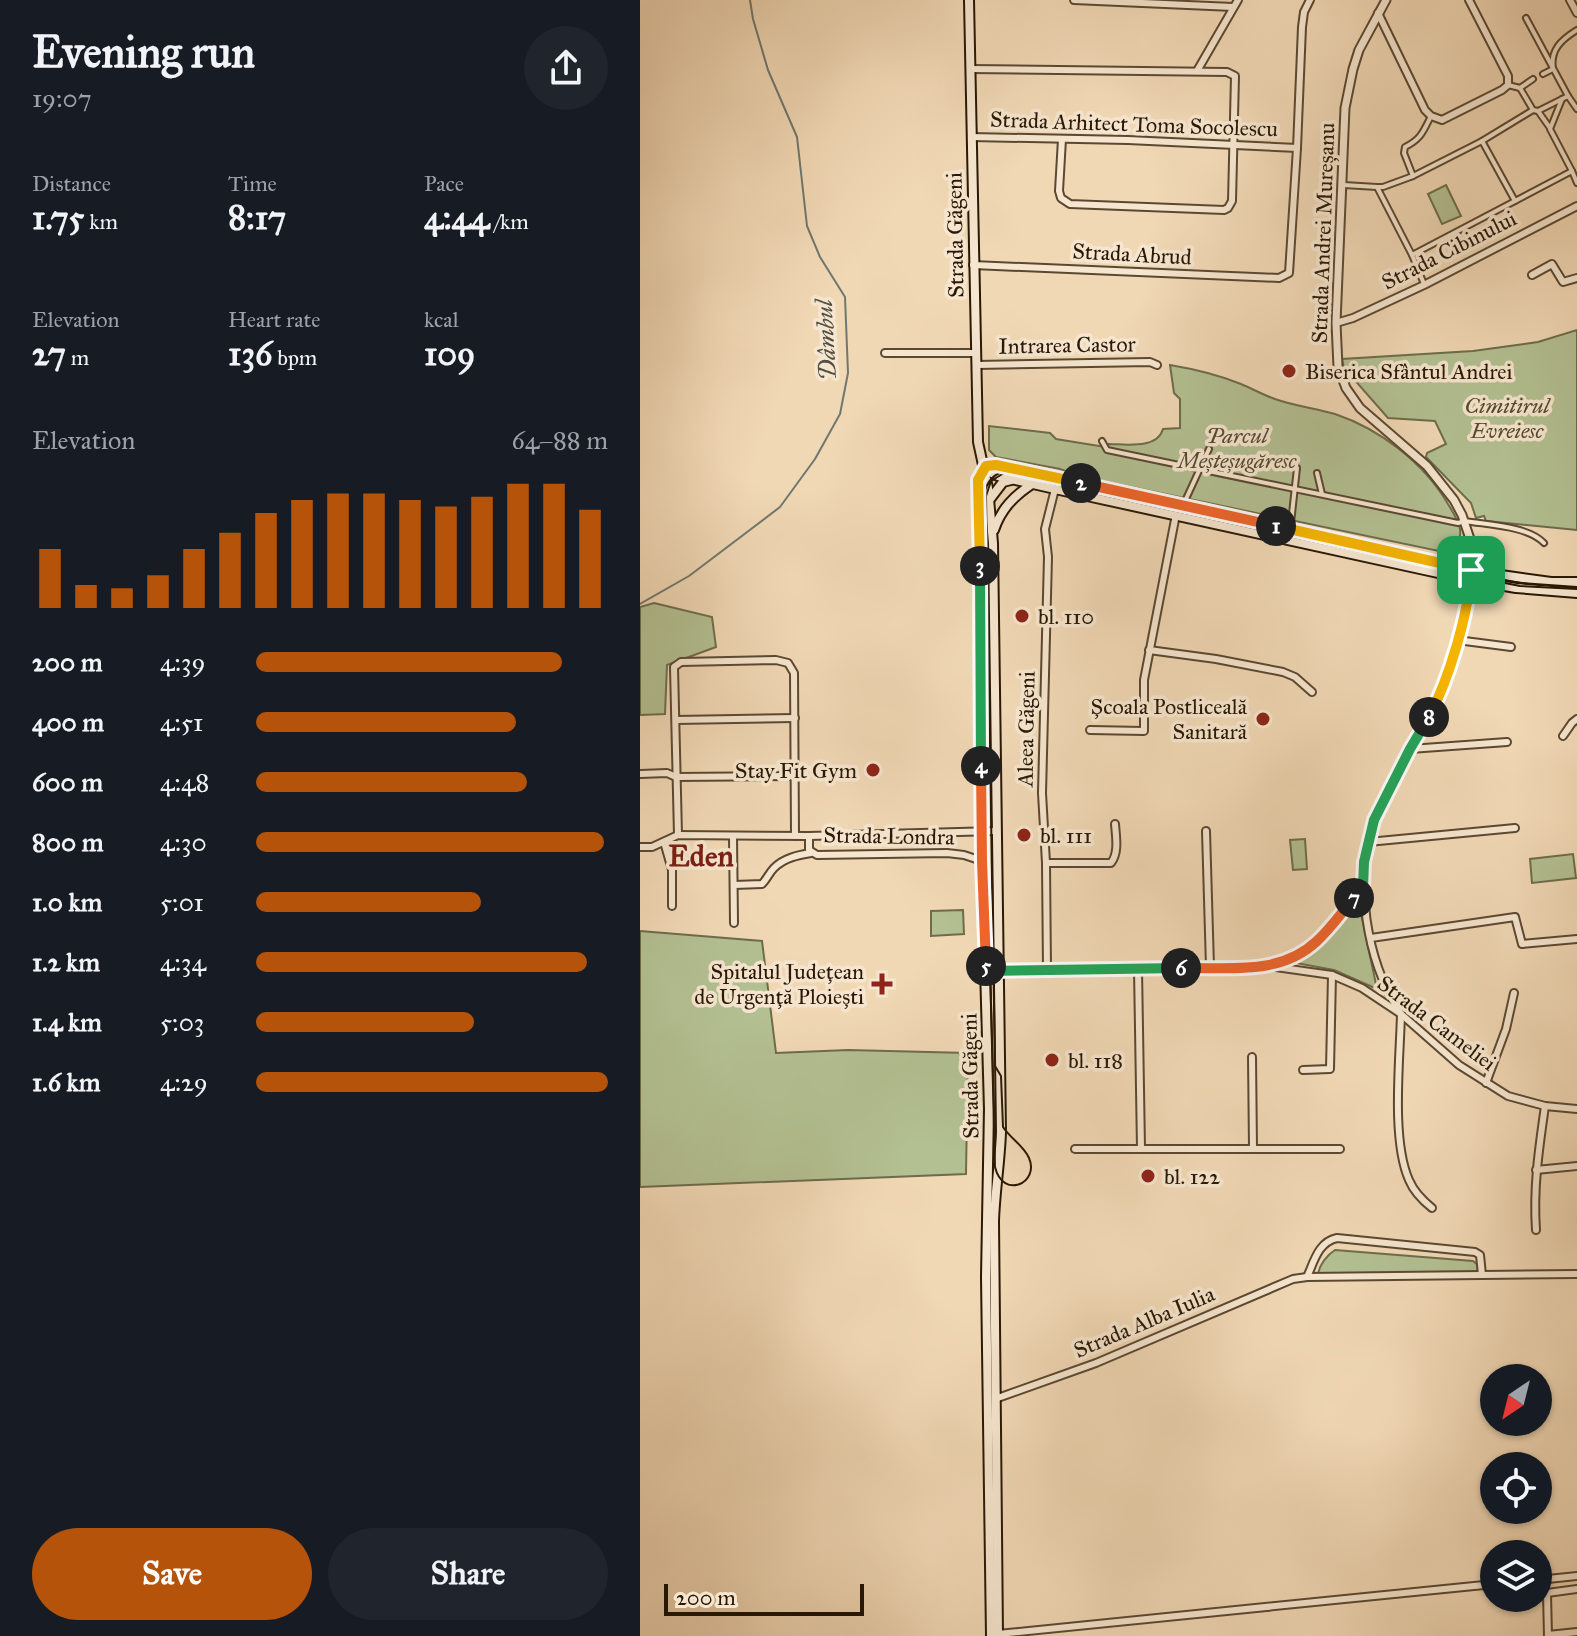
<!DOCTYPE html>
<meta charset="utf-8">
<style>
:root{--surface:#171b24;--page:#20242c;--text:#f1f3f6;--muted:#9ea1a6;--accent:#b45309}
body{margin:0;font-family:"IM FELL Great Primer",serif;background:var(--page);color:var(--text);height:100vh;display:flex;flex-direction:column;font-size:30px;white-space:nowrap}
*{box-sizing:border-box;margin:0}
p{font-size:26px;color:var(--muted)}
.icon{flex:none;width:44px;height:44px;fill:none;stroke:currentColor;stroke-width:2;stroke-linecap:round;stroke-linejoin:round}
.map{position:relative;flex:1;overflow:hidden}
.panel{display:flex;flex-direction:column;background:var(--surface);width:640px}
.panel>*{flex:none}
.needle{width:52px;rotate:215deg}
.fabs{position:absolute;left:840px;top:1364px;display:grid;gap:16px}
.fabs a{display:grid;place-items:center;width:72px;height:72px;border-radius:50%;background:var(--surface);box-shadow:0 2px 6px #0004;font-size:40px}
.scale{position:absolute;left:24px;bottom:20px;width:200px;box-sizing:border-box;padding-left:8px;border:4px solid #291805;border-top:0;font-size:22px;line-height:28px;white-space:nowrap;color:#291805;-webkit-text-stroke:6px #f6e6cf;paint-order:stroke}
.pin{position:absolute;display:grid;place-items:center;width:68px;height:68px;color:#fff;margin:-34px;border-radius:16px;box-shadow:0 4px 12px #0006}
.km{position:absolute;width:40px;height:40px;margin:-20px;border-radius:50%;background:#222;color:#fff;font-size:22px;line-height:40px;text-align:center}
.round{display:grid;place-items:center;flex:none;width:84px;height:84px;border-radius:42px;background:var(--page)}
.summary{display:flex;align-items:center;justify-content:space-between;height:136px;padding:0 32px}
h1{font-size:44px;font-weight:700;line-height:60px}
.figures{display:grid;grid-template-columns:repeat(3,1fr);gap:12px;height:136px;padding:8px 32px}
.figures div{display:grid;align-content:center}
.figures b{font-size:34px;font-weight:700}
.figures small{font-size:22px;font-weight:400}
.figures p{font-size:22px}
.chart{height:224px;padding:16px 32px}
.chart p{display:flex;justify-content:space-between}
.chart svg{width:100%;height:144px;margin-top:8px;stroke:var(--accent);stroke-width:6}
.primary-button{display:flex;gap:16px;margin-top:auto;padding:16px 32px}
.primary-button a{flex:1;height:92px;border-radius:48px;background:var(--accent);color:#fff;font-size:32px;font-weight:700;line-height:92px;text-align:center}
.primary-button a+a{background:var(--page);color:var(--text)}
ul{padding:0 32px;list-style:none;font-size:26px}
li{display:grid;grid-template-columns:128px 96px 1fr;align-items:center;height:60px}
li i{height:20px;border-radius:10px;background:var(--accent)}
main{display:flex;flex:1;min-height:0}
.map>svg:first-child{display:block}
</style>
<main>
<section class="panel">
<div class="summary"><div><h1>Evening run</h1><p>19:07</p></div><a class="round"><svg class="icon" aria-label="share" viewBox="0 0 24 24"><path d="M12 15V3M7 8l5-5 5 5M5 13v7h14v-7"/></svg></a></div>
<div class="figures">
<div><p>Distance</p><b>1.75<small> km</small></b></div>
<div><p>Time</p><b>8:17</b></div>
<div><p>Pace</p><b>4:44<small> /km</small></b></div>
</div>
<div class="figures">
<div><p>Elevation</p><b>27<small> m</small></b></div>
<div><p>Heart rate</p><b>136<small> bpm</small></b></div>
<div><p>kcal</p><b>109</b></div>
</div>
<div class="chart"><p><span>Elevation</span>64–88 m</p>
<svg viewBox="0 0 160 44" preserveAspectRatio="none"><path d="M5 44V26M15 44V37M25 44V38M35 44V34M45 44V26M55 44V21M65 44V15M75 44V11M85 44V9M95 44V9M105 44V11M115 44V13M125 44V10M135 44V6M145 44V6M155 44V14"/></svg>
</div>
<ul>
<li><b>200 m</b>4:39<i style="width:87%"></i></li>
<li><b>400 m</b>4:51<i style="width:74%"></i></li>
<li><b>600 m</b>4:48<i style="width:77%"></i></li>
<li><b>800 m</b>4:30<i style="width:99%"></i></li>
<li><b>1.0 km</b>5:01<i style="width:64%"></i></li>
<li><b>1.2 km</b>4:34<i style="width:94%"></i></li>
<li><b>1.4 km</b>5:03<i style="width:62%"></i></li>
<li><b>1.6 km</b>4:29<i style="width:100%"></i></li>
</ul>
<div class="primary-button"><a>Save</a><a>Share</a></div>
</section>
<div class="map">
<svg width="937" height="1636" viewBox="0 0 937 1636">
<rect width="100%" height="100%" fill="#f1d8b5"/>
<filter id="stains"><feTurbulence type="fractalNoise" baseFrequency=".0025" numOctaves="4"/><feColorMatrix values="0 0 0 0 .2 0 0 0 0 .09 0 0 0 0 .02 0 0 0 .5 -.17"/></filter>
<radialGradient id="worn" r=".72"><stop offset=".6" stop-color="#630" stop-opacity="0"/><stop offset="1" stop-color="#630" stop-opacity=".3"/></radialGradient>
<g fill="#b3c092" stroke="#6e6c4c" stroke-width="2">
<path d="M806,185L821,216L802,224L788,194Z"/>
<path d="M937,330V530L846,521L844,516L836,518L831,503L786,457L787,453L806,444L795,421L748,418L711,376L706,368H704L702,359L833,351L898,342Z"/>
<path d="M530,365C554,369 579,375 601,384C613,389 623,395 635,399C654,406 675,408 695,414C740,429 784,463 808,504C820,523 826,534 813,554L439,476L420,469L356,457L349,450V426L410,433L416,439L465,447L467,444C484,444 517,450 523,429L540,428V399L534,393Z"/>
<path d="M14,603L72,617L76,647L27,665L25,714L0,715V607Z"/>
<path d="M665,839L667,869L653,870L650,840Z"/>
<path d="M933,854L936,878L892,883L890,859Z"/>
<path d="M718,899L737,989L694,970L656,963L685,941Z"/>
<path d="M323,910L324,934L291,936V911Z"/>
<path d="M0,931L122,941L136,1053L208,1050L328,1053L326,1174L0,1187Z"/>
<path d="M695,1250L833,1261L838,1265L837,1275L833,1278L684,1280L678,1275C679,1265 687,1255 695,1250Z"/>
</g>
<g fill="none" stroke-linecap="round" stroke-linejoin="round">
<path stroke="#6f7870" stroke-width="2" d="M0,604L49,576L140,507L175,459L200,414L208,373L205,297L180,257L167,226L157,137L128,70L113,19L110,0"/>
<defs>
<g id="pedestrian">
<path d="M886,18L928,96"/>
<path d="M903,74L913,69C910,50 921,40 937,30"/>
<path d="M868,85L880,88L893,110L898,111L928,96L937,109"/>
<path d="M880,88L893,79"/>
<path d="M898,111L910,128"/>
<path d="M791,116C783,132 781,139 765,147L764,153L773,176L842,141"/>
<path d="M932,171L937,183"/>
<path d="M773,176L743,187H737L772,255L784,284"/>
<path d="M704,185L737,187"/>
<path d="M875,201L842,141L893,110"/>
<path d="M772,255L932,171L910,129L922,99"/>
<path d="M462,441L467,450L818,523L825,521C848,525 888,526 904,543"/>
<path d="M677,473L682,494"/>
<path d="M545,501L569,449"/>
<path d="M651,523L657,468"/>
</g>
<g id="minor">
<path d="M434,0L593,7"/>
<path d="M930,0L937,13"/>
<path d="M738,13L785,110L791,116L802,120L862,90L868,85V76L829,0"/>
<path d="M330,69L587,72L595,76L592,201L588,208L584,210L430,204L421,198L419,191L422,139"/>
<path d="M557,71L598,0"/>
<path d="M331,137L488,140L657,148"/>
<path d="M333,265L639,278L649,273L657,148L662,27L664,12L670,0"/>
<path d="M892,275L912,264L923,282L937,278"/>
<path d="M696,323L713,318L784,285L937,206"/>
<path d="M245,353H335"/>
<path d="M336,365L510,362L517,365"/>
<path d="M817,640L871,647"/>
<path d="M509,650L576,659L643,672L655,677L672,692"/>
<path d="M36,720L155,718"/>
<path d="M450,730L504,731V680L538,504"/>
<path d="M923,736L932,723L937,719"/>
<path d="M770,749L867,742"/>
<path d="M0,774L27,773L36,777L155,776"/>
<path d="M566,831L570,967"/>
<path d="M38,835L34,667L41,662L136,660L148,663L154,673L155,836"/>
<path d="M93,836L94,923"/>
<path d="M169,836V850L177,855L307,853L324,855L342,861"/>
<path d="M24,842L32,870V906"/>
<path d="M728,842L875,828"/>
<path d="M0,847H12L38,835L169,836L356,831"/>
<path d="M406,863H471C479,853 476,837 475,824"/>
<path d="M94,885L122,884C127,879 129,873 134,868C144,858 158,855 171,853"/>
<path d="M731,938L875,917L882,944L937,939"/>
<path d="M632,965C674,954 697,919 723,887"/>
<path d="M498,969L501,1148"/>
<path d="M407,970L406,863L402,793L408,557L405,529L415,489"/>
<path d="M347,971L628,966L692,975L722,988L761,1014L819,1065L868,1096L905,1106L937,1109"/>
<path d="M759,1011C726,959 714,881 733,822C747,782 775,747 793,709C812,670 825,623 830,580"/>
<path d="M761,1014C760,1058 751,1140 769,1180C774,1192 782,1200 792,1208"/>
<path d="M612,1057L613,1148"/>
<path d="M663,1070L690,1069L692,975"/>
<path d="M846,1083L866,1029L874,993"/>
<path d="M435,1149H700"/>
<path d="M896,1170L937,1166"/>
<path d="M896,1230C893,1188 899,1148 905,1106"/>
<path d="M667,1277C674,1262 678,1242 697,1238L835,1252L840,1255L842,1275"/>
<path d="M355,1399L456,1363L653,1279L667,1277L937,1274"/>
<path d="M898,1580L937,1576"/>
<path d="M358,1634L854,1584"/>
<path d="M908,1635L937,1632"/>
<path d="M908,1636L907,1593L937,1589"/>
</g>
<path id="tertiary" d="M746,0L719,50L713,69L705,108L696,323L698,367L706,388L720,408L787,466L814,500L822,515L831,542L830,580"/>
<g id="secondary">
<path d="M329,0L338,442L348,488L353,543L361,1132C360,1162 355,1191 354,1221L358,1636"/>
<path d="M343,469L350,464L377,469L854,574L911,582H937"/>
<path d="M343,469L358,476L415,489L830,580L876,588L937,593"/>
<path d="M343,470L338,480L342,861L349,1109L346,1277L351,1636"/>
<path d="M350,499L363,482L371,480"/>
<path d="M354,530C361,509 374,496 392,484"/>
</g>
</defs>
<use href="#pedestrian" stroke="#5b4831" stroke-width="8"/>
<use href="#minor" stroke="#5b4831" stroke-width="10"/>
<use href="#tertiary" stroke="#5b4831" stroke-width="11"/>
<use href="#secondary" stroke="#291805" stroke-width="12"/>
<use href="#pedestrian" stroke="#f6e6cf" stroke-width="4"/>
<use href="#minor" stroke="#f6e6cf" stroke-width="6"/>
<use href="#tertiary" stroke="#f6e6cf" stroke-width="7"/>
<use href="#secondary" stroke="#f6e6cf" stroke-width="8"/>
<path stroke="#291805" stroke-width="2" d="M937,587L880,583L823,572L364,471C350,476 345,485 344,499L349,926L355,1167C363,1200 400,1183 389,1158C384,1146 370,1138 363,1127L361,1076L355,1066L346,496L351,481L364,473L830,576L880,586L937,589"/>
</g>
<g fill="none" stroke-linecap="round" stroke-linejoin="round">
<defs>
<path id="split-1" d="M636,526L831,570"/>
<path id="split-2" d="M441,483L636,526"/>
<path id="split-3" d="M340,566L338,480L346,466L356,465L441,483"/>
<path id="split-4" d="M340,566L341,766"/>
<path id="split-5" d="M341,766L342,861L346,966"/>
<path id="split-6" d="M346,966L347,971L541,968"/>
<path id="split-7" d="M541,968C589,967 640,976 677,941C691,928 702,912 714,898"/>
<path id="split-8" d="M714,898L723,887L724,862L734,820L770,749L789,717"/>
<path id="split-9" d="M789,717C809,679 829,613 831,570"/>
</defs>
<use href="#split-1" stroke="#fff" stroke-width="16"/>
<use href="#split-2" stroke="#fff" stroke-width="16"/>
<use href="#split-3" stroke="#fff" stroke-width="16"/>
<use href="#split-4" stroke="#fff" stroke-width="16"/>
<use href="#split-5" stroke="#fff" stroke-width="16"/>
<use href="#split-6" stroke="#fff" stroke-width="16"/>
<use href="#split-7" stroke="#fff" stroke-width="16"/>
<use href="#split-8" stroke="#fff" stroke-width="16"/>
<use href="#split-9" stroke="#fff" stroke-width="16"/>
<use href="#split-1" stroke="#f5b400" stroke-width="10"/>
<use href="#split-2" stroke="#f0652b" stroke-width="10"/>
<use href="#split-3" stroke="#f5b400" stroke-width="10"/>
<use href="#split-4" stroke="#22a559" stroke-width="10"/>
<use href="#split-5" stroke="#f0652b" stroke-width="10"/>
<use href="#split-6" stroke="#22a559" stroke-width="10"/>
<use href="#split-7" stroke="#f0652b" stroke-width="10"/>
<use href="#split-8" stroke="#22a559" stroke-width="10"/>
<use href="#split-9" stroke="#f5b400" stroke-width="10"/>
</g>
<g fill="#8f2418" stroke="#f6e6cf" stroke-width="3">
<circle cx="649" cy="371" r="8"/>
<circle cx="382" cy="616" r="8"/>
<circle cx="623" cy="719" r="8"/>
<circle cx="233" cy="770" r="8"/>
<circle cx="384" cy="835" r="8"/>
<path d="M238 972h8v8h8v8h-8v8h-8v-8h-8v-8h8z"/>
<circle cx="412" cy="1060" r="8"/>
<circle cx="508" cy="1176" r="8"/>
</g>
<g text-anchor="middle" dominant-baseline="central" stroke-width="7" stroke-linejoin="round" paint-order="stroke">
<g font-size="22" fill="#291805" stroke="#f6e6cf">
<text transform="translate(494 124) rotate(2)">Strada Arhitect Toma Socolescu</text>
<text transform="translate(683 233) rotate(-88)">Strada Andrei Mureșanu</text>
<text transform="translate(315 235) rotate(-91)">Strada Găgeni</text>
<text transform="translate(809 250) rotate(-27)">Strada Cibinului</text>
<text transform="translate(492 254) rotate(3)">Strada Abrud</text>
<text transform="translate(427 345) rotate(-1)">Intrarea Castor</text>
<text transform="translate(386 729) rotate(-89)">Aleea Găgeni</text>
<text transform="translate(249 836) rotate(1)">Strada Londra</text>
<text transform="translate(797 1023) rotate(37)">Strada Cameliei</text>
<text transform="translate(330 1076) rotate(-91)">Strada Găgeni</text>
<text transform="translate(504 1322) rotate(-23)">Strada Alba Iulia</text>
</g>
<g font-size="22" fill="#291805" stroke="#f6e6cf" text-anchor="start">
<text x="665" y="371">Biserica Sfântul Andrei</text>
<text x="398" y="616">bl. 110</text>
<text x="607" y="706" text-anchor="end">Școala Postliceală<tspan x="607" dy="25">Sanitară</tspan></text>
<text x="217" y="770" text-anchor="end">Stay Fit Gym</text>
<text x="400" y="835">bl. 111</text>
<text x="224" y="971" text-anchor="end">Spitalul Județean<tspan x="224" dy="25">de Urgență Ploiești</tspan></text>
<text x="428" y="1060">bl. 118</text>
<text x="524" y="1176">bl. 122</text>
</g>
<g font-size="22" font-style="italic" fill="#524a2f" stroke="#f6e6cf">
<text x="867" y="405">Cimitirul<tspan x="867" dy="25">Evreiesc</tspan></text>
<text x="597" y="435">Parcul<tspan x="597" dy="25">Meșteșugăresc</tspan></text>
</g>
<g font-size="24" font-style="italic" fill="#525043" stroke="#f6e6cf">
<text transform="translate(186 340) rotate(-93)">Dâmbul</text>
</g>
<g font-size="30" font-weight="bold" fill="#7a1f14" stroke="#f6e6cf">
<text x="61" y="856">Eden</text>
</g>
</g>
<rect width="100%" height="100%" filter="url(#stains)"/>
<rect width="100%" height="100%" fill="url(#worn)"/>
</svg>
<div class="fabs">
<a><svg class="needle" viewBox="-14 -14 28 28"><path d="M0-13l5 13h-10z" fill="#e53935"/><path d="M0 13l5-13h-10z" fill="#9ea1a6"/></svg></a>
<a><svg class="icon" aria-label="locate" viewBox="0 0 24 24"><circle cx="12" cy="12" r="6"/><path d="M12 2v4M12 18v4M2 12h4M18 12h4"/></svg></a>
<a><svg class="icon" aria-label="layers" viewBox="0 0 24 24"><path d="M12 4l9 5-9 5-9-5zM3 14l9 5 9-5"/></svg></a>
</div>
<div class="scale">200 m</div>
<div class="pin" style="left:831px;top:570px;background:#1e9e55"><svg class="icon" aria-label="arrive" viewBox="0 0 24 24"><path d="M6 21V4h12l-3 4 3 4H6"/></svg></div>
<b class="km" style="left:636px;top:526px">1</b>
<b class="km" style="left:441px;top:483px">2</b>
<b class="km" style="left:340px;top:566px">3</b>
<b class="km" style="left:341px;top:766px">4</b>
<b class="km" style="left:346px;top:966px">5</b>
<b class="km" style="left:541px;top:968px">6</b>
<b class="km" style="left:714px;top:898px">7</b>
<b class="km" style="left:789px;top:717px">8</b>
</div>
</main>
